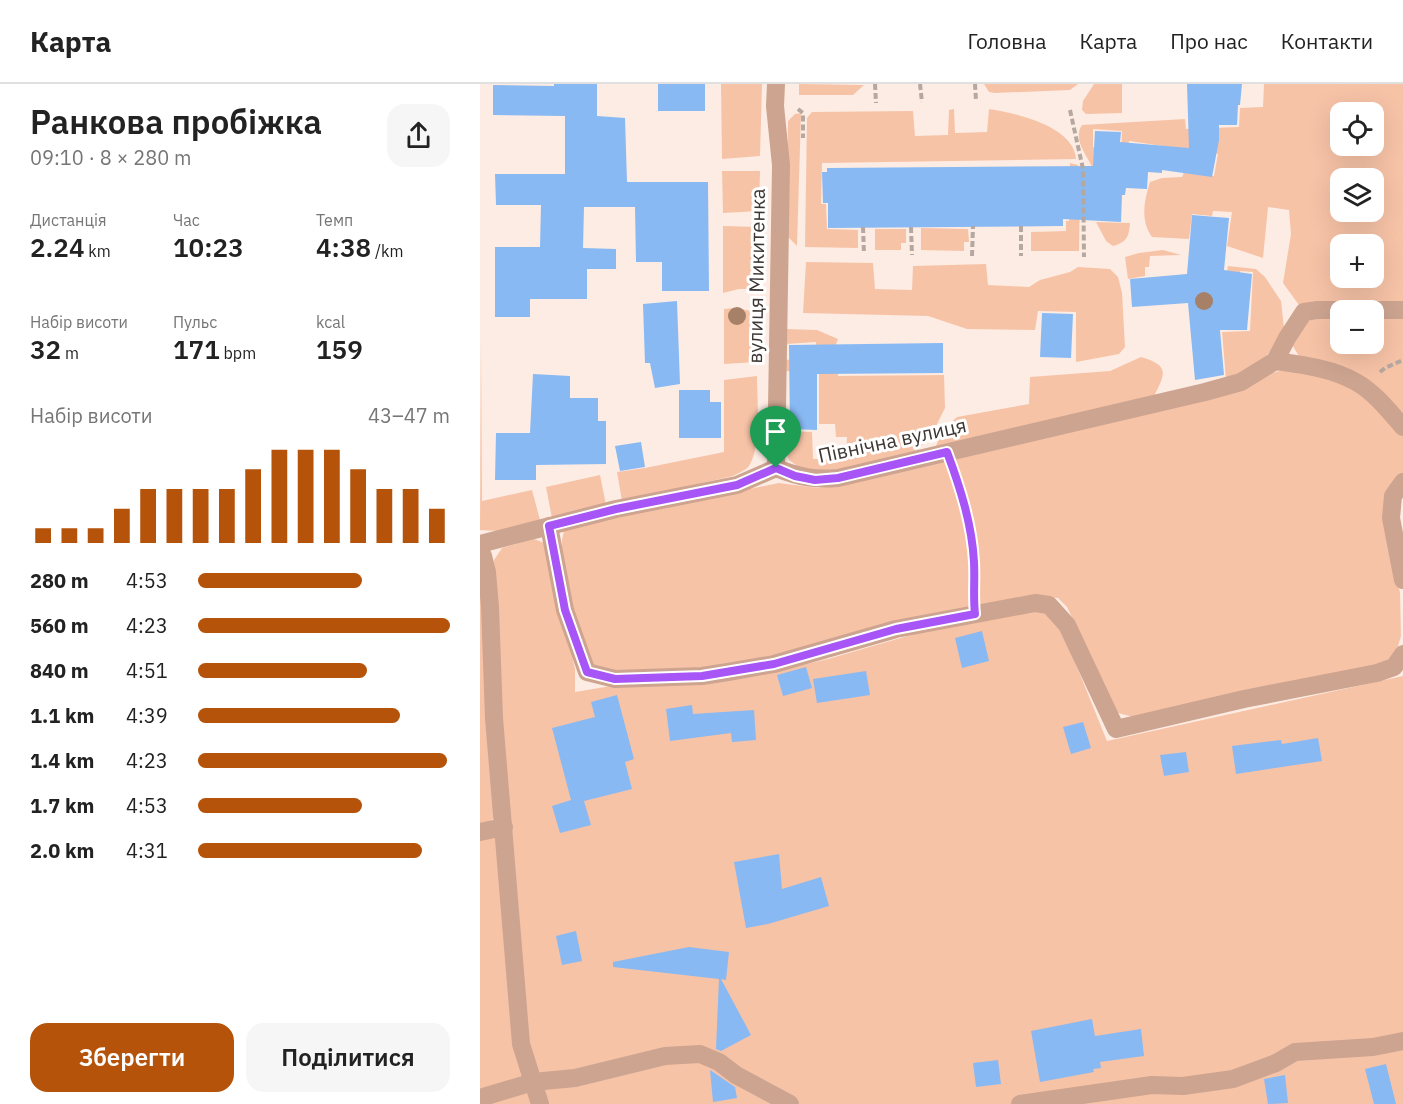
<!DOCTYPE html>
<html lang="uk">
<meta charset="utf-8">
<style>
:root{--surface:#fff;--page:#f6f6f6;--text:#222;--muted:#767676;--line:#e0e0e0;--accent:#b45309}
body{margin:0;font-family:"IBM Plex Sans",sans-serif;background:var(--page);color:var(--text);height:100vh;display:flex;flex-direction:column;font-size:22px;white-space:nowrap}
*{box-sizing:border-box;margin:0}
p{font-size:20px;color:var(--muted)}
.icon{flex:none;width:33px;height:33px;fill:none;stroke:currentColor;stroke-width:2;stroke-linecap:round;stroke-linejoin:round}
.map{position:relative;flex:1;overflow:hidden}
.sheet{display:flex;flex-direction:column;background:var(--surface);width:480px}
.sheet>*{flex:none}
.buttons{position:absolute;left:850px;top:18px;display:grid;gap:12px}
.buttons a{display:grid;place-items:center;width:54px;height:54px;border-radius:12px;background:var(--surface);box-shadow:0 6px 24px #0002;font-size:30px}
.pin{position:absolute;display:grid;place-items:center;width:51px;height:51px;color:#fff;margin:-62px -26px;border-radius:50% 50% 50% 0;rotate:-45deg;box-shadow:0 0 6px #0007}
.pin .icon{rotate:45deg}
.round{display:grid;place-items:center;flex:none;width:63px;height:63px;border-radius:18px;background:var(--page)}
.headline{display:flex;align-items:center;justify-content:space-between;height:102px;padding:0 30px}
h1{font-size:33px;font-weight:600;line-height:45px}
.metrics{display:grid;grid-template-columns:repeat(3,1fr);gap:9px;height:102px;padding:6px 30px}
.metrics div{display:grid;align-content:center}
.metrics b{font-size:26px;font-weight:600}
.metrics small{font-size:16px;font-weight:400}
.metrics p{font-size:16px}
.chart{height:168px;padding:12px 30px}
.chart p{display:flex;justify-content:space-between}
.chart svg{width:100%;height:108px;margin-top:6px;stroke:var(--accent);stroke-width:6}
.cta{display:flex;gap:12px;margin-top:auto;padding:12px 30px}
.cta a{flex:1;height:69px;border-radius:18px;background:var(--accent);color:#fff;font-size:24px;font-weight:600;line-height:69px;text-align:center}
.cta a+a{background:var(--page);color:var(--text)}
ul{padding:0 30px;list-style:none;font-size:20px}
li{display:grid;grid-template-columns:96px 72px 1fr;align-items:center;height:45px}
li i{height:15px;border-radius:8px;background:var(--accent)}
header{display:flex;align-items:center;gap:36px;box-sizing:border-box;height:84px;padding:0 30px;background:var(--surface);border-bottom:2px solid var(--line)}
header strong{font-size:28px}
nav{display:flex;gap:33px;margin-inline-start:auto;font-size:21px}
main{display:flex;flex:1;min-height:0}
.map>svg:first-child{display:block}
</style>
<header>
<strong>Карта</strong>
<nav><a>Головна</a><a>Карта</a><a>Про нас</a><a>Контакти</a></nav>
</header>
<main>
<section class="sheet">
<div class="headline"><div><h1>Ранкова пробіжка</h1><p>09:10 · 8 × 280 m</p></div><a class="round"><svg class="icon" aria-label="share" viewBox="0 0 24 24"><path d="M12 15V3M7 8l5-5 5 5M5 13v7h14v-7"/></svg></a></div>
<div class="metrics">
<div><p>Дистанція</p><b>2.24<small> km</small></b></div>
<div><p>Час</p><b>10:23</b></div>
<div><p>Темп</p><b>4:38<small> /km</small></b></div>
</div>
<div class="metrics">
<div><p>Набір висоти</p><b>32<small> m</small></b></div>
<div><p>Пульс</p><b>171<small> bpm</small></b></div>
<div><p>kcal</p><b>159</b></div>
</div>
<div class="chart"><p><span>Набір висоти</span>43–47 m</p>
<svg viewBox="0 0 160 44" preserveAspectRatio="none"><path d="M5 44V38M15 44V38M25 44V38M35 44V30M45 44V22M55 44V22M65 44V22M75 44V22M85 44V14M95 44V6M105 44V6M115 44V6M125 44V14M135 44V22M145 44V22M155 44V30"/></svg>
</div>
<ul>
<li><b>280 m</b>4:53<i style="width:65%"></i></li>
<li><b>560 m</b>4:23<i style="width:100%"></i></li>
<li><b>840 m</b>4:51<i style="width:67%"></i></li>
<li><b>1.1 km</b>4:39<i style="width:80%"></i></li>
<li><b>1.4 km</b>4:23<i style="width:99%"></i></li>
<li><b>1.7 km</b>4:53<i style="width:65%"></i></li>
<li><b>2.0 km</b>4:31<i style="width:89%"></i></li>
</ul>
<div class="cta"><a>Зберегти</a><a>Поділитися</a></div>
</section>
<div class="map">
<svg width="923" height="1020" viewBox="0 0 923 1020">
<rect width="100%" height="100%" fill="#fdece3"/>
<g fill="#f7c3a7" fill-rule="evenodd">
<path d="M241,0H282L280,72L242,75Z"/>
<path d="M319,0L384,1L373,11H319Z"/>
<path d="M504,0H598L590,6L515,9L509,8Z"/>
<path d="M614,0H642V29L606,30L602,26L603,17Z"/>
<path d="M784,0H923V222L819,221L803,199L811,150L809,126L788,123L783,174L747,162L752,128L733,127L732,132L712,130L709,155L672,153C660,136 664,117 670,98L682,94L702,93L704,88L734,92L738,70L649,57L648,68H641L642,47L613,45V63L618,65L613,134C613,122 614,90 611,81C605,69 593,54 602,41L705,35L706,45L759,43L760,24L783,23ZM861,28H894V62H861ZM861,94H894V128H861ZM861,160H894V194H861Z"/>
<path d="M474,25L475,49L507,48L509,25C535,29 594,42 596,75L342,79L341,120H346L347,145L378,146V164L325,163L327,34L332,28L433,27L435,52L468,51L469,26Z"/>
<path d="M321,29L317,162L307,152L308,37L315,30Z"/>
<path d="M590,79L598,81L600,103L599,167H551V148L586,147V137H589V117L590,115Z"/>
<path d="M242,87H280L279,127L243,129Z"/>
<path d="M616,138L650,139C649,152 647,158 633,162L626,157Z"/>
<path d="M243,142L279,143L278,205H259L243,209Z"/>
<path d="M441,144L488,145L489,158H484V167L441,166Z"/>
<path d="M395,145H426V159H421V166H395Z"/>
<path d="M683,166L701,171L670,172L669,183H665V192L648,195L645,173L659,169Z"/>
<path d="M326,178L393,179L395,205L432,206L433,182L506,180L508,201L549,203L560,196L590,188L598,183L630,185L638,193L642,209L645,263L639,270L596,278V228L558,227L555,246L487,245L448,232L323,229Z"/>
<path d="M748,182L776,185L785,193L801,217L804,244L796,261L775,284L746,296L742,248L770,247L773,188L760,187V190L747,188Z"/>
<path d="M254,224L278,228L277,278L244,280V225Z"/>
<path d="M894,231H923V332L819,272L811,259L824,237L861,232V260H894Z"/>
<path d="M306,245L337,246L358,255L356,260L358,292L464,291L465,324L453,348L437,368L369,384L332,389L320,384L309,376L304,364V347L332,348L333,375H366L367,353H356L355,340H339V288L305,287V276L337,273L336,258L306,260Z"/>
<path d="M1,253L2,417L52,406L60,436L18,447L0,446Z"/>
<path d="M661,273C691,282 685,290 673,314L455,364L463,346L477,333L549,320L550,293L630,287Z"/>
<path d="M811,284L875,303L923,350V389L916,400L907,442L920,509L921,552L916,569L902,582L661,635L638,629L587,523L578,514L567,513L254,580L144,591L111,580L98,555L82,471V456L84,447L117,436L299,399L338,404L378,398Z"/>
<path d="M277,292C277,315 282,363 269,382C265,387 258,389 253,392L142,417L137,388L165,384L244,368V296Z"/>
<path d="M120,391L126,421L72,434L66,403Z"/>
<path d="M54,455L67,460L95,585V608L137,601L275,592L348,575L462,542L564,526L578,536L627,657L923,592V1020H0V755L30,746L20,640L14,476L22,464Z"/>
<path d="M0,488L17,731L7,741L0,744Z"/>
</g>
<g fill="#88b9f3">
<path d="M74,0H117V32L145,34L147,98H228L229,207H182V178H156L155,123H104L103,164L136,165V185H107V215H50V233H15V163H60L61,121H16L15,90H85V32L13,31V1L74,2Z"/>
<rect x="178" y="0" width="47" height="27"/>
<path d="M707,0H762L760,21H758L757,41H739V56L732,93L682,86V89L668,88L667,105L646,104L645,111H642L641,138L583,135V142L348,144V119H343L342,88H347V84L613,82L615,47L641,48L640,58L709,64Z"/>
<path d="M712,131L749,134L744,186L772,190L767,246H740L744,291L715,296L708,219L652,223L650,195L707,190Z"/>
<path d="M197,217L200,300L175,304L170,279H165L163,220Z"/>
<path d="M562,229L593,230L591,274L560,273Z"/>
<path d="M463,259V289L337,290V346L310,345L309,261Z"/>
<path d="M53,290L90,292V314H118V337H126V380L56,381V396H15L16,349H50Z"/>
<path d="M199,306H230V318H241V354H199Z"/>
<path d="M161,358L165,383L140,387L135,362Z"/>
<path d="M502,547L509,577L482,584L475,554Z"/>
<path d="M326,583L332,604L303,612L297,591Z"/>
<path d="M386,587L390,611L337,619L333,595Z"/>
<path d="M137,611L154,675L145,678L152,705L104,717L111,741L80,749L72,722L91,716L72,644L115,633L111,618Z"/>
<path d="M212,621L213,630L274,626L276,656L252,658L251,649L190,657L186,625Z"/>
<path d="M603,638L611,664L591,670L583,643Z"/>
<path d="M838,654L842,677L756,690L752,662L801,656L802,660Z"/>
<path d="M706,668L709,688L684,692L680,671Z"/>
<path d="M299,770L302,805L341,793L349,822L288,840L266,844L254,778Z"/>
<path d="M96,847L102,877L82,881L76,852Z"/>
<path d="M209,863L249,868L246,896L241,895L271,951L241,967L236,965L239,895L133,883V878Z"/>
<path d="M612,935L615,952L661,945L664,972L620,978L621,984L613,985L614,988L560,998L551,947Z"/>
<path d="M518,976L521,1000L496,1003L493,979Z"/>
<path d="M906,980L916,1020H894L885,985Z"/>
<path d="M230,986L255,1003L257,1014L233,1018Z"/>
<path d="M805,991L808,1019L788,1020L784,995Z"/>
</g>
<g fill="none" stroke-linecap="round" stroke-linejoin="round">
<g stroke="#b5a8a1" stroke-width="4" stroke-dasharray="6 3" stroke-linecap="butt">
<path d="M395,0L396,19"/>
<path d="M440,0L442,18"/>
<path d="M495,0L496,17"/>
<path d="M318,25L323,29V54"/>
<path d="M590,26L603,85L604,173"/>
<path d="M541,142V172"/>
<path d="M383,143L384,170"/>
<path d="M431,143L432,171"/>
<path d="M492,172L493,142"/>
<path d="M900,288L905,284L923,276"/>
<path d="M474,388C484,417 492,448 494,478C494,488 493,498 493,507"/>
</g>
<g stroke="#cca490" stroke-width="18">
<path d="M296,0L295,22L301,81L296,384"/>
<path d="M795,277L807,254L824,228L838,226H923"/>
<path d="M795,277C823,281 851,284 876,298C894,308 909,327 923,343"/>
<path d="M923,398L913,412L911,434L923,496"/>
<path d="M69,442L85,526L107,588L135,595L222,592L248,588L294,580L416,545L555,519L569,521L587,541L636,645L764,615L897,589L914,583L923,570"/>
<path d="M0,460L136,425L257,401L296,384C319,393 334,396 358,394L725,308L761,298L795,277"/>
<path d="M0,468L3,472L7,488L10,523L14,634L41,960L60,1020"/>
<path d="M0,748L24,743"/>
<path d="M0,1014L53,998L95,994L185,972L220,970L239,978L256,991L310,1020"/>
<path d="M540,1020L672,1001L703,1002L753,995L796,979L815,968L893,963L923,957"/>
</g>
</g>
<g fill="#a68067">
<circle cx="724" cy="217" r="9"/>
<circle cx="257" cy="232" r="9"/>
</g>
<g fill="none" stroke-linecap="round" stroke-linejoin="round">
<defs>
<path id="route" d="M467,368C480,403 492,440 494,478C495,496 493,513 495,530L416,545L294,580L222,592L135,595L107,588L85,526L69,442L136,425L257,401L296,384L315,392L335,396L358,394Z"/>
</defs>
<use href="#route" stroke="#fff" stroke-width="12"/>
<use href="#route" stroke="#a855f7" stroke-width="8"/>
</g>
<g text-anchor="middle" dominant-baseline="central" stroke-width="6" stroke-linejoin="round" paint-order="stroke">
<g font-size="20" fill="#3d3633" stroke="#fff">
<text transform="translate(276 192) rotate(-89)">вулиця Микитенка</text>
<text transform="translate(412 356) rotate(-12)">Північна вулиця</text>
</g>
</g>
</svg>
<div class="buttons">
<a><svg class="icon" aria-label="locate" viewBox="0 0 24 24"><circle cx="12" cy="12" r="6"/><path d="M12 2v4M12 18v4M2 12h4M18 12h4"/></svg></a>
<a><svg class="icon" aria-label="layers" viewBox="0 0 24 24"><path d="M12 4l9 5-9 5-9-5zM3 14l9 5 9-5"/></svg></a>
<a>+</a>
<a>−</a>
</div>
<div class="pin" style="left:296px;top:384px;background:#1e9e55"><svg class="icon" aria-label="arrive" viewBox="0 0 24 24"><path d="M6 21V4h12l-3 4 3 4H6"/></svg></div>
</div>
</main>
